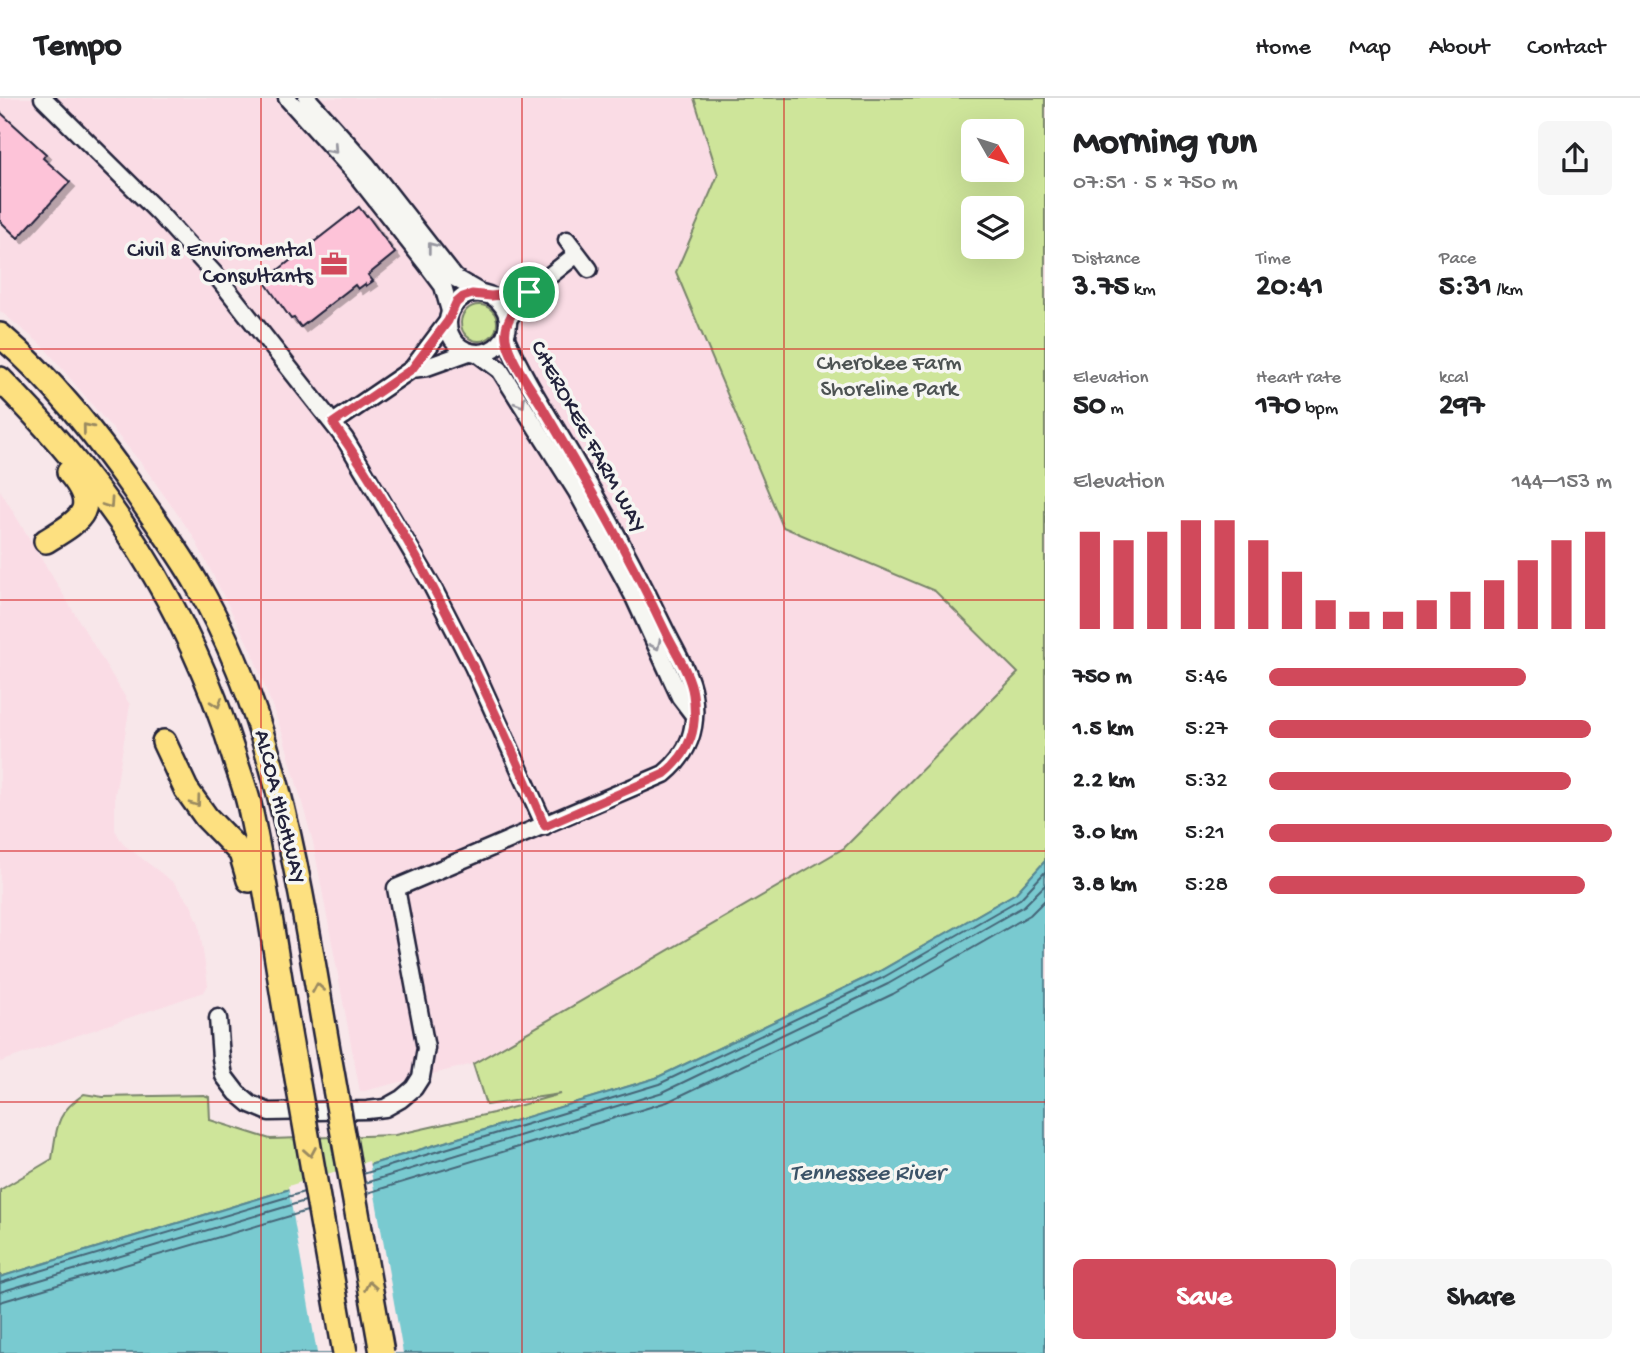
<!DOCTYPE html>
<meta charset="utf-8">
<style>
:root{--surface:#fff;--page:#f6f6f6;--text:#202124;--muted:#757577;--line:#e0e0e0;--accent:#d1495b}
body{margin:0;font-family:"Gochi Hand",sans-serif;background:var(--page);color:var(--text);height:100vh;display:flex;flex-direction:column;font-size:26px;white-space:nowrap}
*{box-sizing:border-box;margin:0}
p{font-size:23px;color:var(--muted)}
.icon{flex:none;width:38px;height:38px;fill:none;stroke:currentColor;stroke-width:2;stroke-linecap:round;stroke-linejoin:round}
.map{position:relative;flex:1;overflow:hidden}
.drawer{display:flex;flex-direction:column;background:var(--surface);width:595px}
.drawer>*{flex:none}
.needle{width:46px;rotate:129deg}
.fabs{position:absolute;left:961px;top:21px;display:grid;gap:14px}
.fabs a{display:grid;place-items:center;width:63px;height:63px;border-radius:10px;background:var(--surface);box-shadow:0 7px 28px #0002;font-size:35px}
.pin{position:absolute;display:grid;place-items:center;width:60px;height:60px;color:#fff;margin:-30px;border:4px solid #fff;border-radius:50%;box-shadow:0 2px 7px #0007}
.round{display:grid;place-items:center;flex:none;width:74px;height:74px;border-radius:10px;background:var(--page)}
.headline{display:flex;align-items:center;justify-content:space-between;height:119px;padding:0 28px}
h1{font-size:38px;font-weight:800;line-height:52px}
.stats{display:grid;grid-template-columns:repeat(3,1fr);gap:10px;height:119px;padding:7px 28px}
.stats div{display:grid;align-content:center}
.stats b{font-size:30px;font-weight:800}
.stats small{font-size:19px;font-weight:400}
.stats p{font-size:19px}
.chart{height:196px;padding:14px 28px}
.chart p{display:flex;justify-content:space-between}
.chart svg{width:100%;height:126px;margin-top:7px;stroke:var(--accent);stroke-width:6}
.cta{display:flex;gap:14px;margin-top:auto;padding:14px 28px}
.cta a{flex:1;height:80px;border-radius:10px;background:var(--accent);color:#fff;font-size:28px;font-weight:800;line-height:80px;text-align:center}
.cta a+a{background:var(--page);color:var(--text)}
ul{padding:0 28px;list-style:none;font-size:23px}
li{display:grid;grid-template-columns:112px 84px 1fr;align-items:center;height:52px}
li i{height:18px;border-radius:9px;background:var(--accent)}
header{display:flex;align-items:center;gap:42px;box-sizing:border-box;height:98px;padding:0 35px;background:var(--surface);border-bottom:2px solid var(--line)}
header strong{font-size:33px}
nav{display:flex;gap:38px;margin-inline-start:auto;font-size:24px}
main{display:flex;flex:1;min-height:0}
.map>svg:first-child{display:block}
</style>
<header>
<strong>Tempo</strong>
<nav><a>Home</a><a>Map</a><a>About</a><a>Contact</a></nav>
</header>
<main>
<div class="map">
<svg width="1045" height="1255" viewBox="0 0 1045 1255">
<defs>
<filter id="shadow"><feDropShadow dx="5" dy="5" stdDeviation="0" flood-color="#0004"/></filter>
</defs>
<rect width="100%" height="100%" fill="#f8e7ea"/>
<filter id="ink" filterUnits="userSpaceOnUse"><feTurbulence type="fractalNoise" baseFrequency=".0143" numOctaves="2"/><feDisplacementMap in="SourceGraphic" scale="14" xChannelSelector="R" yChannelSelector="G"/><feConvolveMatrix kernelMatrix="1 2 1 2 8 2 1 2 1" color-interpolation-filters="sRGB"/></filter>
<g filter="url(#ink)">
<g fill="#fadce5">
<path d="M0,0H694L718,77L676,174L783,429L935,493L1019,575L844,750L473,966L360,994L313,744L283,637L251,552L193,438L142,366L43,248L0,213Z"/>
<path d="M0,392L130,607L115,697V732L123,746L174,785L191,807L199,826L208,887L204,894L0,964Z"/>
</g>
<g fill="#cee59a" stroke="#78846a" stroke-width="2" fill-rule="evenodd">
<path d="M694,0H1045V763L1016,795L880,873L656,980L0,1179V1092L52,1061C57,1029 55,1016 84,996L103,999L204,997L209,999L210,1022L270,1041L395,1037L493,1015L560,996L486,1007L473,966L844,750L1018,575L935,493L783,429L676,174L718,77ZM973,33H1012V72H973ZM973,110H1012V149H973Z"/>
<circle cx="479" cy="225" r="18"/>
</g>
<path fill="#79cad0" stroke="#568794" stroke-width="2" d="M1045,763V1255H0V1179L656,980L880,873L1016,795Z"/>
<path fill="#f8e7ea" d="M369,1063L403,1255H317L288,1088Z"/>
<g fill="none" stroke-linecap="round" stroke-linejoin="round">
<g stroke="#456577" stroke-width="2">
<path d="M363,1076L659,986L884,879L1020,801L1045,774"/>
<path d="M365,1085L663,994L888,886L1024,808L1045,787"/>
<path d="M367,1095L667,1004L893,896L1030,817L1045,802"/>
<path d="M0,1185L304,1094"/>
<path d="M0,1194L305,1103"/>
<path d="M0,1204L307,1113"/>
</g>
</g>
<g fill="#fdc3d8" stroke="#22223b" stroke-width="2" filter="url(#shadow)">
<path d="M0,14L46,56L43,60L70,84L18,140L0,123Z"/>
<path d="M359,109L366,118L367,117L395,155L368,177L373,183L366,188L365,186L358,191L355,187L301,229L294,220L291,221L264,183Z"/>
</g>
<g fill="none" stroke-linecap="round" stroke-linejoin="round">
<defs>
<g id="minor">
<path d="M43,0L159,115L219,181L345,341L431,486L473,568L545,728"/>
<path d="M287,0L355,75L425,164L443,188L450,213"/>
<path d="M307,0L366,66L455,180L481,195"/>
<path d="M567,142L589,171"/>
<circle cx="478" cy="225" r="30"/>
<path d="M508,221L529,194L577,156"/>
<path d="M477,255L500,272L577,394L633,497L680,599L693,616"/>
<path d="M412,271L427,269L469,254"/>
<path d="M333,325L412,271L448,223"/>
<path d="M218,920L221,960L224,978L237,995L250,1006L269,1014L367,1012L385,1010L401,1001L414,990L421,979L426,950L396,790L664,676C690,655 698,629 693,596C690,575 672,547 663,528C636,472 607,417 575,363C551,322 524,282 505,238"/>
</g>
<g id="highway">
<path d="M0,237C52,281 96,338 135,393C156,424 179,454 197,486C280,629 301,797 329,957"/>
<path d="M0,281C109,390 187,507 233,655C238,672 245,689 249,706C268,791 278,878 294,963"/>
<path d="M46,443C80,422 101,412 69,374"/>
<path d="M164,644L186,691L206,719L241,755L249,782"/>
</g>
</defs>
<use href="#minor" stroke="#22223b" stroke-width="21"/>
<use href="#highway" stroke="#22223b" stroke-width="28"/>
<use href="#minor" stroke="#f6f6f2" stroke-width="16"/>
<use href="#highway" stroke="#fde080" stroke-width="23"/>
<defs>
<g id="highway-bridge">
<path d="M329,957L382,1255"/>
<path d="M294,963L345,1255"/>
</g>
</defs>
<use href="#highway-bridge" stroke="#22223b" stroke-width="28" stroke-linecap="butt"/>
<use href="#highway-bridge" stroke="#fde080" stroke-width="23"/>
</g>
<defs><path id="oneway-chevron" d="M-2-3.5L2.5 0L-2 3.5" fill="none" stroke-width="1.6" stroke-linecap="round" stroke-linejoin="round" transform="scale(1.75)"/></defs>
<g stroke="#9797a0">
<use href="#oneway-chevron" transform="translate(333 51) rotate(48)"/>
<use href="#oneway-chevron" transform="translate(432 149) rotate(-128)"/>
<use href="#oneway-chevron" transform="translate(521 305) rotate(58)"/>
<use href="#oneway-chevron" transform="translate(656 547) rotate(65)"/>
</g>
<g stroke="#9a8a61">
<use href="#oneway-chevron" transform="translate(87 330) rotate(-129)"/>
<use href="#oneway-chevron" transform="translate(109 406) rotate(56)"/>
<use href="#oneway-chevron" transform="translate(217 605) rotate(70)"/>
<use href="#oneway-chevron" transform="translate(196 704) rotate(54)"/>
<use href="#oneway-chevron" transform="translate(318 890) rotate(-100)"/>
<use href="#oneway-chevron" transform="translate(310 1054) rotate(80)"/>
<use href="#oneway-chevron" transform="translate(370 1188) rotate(-100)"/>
</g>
</g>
<g fill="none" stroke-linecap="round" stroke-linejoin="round" filter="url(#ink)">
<defs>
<path id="route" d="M529,194C519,207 503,222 506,240C509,261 532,291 543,310C586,383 629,456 665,533C674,552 690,575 693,596C698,630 691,654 664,676L545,728C486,589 419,448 333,325L412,271L448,223L456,205L463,199L472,196L491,198Z"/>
</defs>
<use href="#route" stroke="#fff" stroke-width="14"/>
<use href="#route" stroke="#d1495b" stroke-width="9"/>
</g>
<path fill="none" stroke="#d62828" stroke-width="2" stroke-opacity="0.55" d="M261,0V1255M522,0V1255M784,0V1255M0,251H1045M0,502H1045M0,753H1045M0,1004H1045"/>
<defs>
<symbol id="office-bare" viewBox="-9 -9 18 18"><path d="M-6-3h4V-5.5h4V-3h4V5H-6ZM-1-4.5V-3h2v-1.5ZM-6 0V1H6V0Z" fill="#d1495b" stroke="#f6f6f2" stroke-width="2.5" paint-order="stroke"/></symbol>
</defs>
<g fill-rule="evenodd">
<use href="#office-bare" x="315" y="147" width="38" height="38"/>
</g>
<g text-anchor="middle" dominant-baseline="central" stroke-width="7" stroke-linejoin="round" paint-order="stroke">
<g font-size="23" fill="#22223b" stroke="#f6f6f2" text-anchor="end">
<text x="313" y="153">Civil &amp; Enviromental<tspan x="313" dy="26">Consultants</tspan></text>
</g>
<g font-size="23" fill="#4d5353" stroke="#f6f6f2">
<text x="889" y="266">Cherokee Farm<tspan x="889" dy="26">Shoreline Park</tspan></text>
</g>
<g font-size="23" fill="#22223b" stroke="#f6f6f2">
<text transform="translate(587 339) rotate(61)">CHEROKEE FARM WAY</text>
<text transform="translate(279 709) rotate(76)">ALCOA HIGHWAY</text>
</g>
<g font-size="24" font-style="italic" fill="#3c5468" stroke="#f6f6f2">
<text x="867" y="1076">Tennessee River</text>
</g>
</g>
</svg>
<div class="fabs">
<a><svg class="needle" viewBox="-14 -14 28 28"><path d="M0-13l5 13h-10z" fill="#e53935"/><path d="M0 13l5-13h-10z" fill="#757577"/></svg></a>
<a><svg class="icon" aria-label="layers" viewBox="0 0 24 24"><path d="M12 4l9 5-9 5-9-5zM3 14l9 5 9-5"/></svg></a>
</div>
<div class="pin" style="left:529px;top:194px;background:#1e9e55"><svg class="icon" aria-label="arrive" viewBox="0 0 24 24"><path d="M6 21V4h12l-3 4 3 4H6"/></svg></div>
</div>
<section class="drawer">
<div class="headline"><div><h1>Morning run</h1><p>07:51 · 5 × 750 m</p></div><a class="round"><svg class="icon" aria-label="share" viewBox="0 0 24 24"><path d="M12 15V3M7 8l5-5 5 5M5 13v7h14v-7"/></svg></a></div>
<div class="stats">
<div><p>Distance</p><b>3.75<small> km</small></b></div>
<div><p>Time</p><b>20:41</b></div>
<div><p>Pace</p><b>5:31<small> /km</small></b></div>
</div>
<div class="stats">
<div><p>Elevation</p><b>50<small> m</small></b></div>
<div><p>Heart rate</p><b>170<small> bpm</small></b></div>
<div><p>kcal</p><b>297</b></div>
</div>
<div class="chart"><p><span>Elevation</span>144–153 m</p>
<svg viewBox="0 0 160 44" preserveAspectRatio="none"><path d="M5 44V10M15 44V13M25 44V10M35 44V6M45 44V6M55 44V13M65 44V24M75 44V34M85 44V38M95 44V38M105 44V34M115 44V31M125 44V27M135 44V20M145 44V13M155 44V10"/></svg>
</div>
<ul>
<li><b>750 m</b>5:46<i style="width:75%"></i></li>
<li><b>1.5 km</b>5:27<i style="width:94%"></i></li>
<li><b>2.2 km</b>5:32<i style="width:88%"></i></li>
<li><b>3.0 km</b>5:21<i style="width:100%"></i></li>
<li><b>3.8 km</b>5:28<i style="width:92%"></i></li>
</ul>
<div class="cta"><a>Save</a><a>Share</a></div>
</section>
</main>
